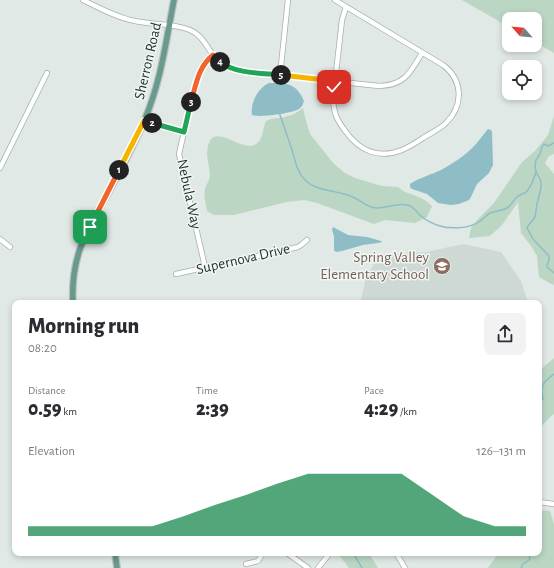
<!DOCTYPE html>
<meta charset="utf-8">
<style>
:root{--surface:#fff;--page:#f2f2f3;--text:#2b2b33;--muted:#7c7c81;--accent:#0b8043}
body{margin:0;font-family:"Alegreya Sans",sans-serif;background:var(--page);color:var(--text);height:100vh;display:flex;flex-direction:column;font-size:15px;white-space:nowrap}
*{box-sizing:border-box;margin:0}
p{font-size:13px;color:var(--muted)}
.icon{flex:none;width:22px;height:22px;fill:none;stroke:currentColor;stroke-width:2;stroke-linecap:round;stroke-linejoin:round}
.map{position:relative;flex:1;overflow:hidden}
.details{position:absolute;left:12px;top:300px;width:530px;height:256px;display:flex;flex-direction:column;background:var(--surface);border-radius:8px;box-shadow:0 2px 6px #0003}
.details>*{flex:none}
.needle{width:26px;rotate:297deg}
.tools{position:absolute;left:502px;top:12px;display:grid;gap:8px}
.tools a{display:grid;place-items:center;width:40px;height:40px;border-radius:8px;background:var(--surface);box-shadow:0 2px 6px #0003;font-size:20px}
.pin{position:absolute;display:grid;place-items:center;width:34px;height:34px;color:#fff;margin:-17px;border-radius:8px;box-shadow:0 2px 6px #0006}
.km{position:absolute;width:20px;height:20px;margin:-10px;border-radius:50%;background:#222;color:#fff;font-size:11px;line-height:20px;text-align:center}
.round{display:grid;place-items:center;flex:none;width:42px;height:42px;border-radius:8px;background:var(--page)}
.head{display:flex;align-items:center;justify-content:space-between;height:68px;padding:0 16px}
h1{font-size:22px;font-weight:800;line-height:30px}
.stats{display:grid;grid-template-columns:repeat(3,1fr);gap:6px;height:68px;padding:4px 16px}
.stats div{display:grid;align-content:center}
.stats b{font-size:20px;font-weight:800}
.stats small{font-size:11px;font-weight:400}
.stats p{font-size:11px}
.chart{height:112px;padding:8px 16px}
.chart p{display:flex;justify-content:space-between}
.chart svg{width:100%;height:72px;margin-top:4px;fill:var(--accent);opacity:.7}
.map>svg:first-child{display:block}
</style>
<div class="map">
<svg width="554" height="568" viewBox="0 0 554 568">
<rect width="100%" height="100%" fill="#e0e9e5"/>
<path fill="#ced8d4" d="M463,244L501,252L521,281L528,303H360L366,278L379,255L426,252Z"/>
<g fill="#bbd7c4">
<path d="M462,0H554V53L535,42V19H509V27Z"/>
<path d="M303,108L306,121L310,134L334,164L345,173L355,178L365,181L382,186L398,187L405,192L419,197L426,201L432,206L427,217L415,223L385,220L374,224L317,203L304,200L287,202L234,215H214L207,211C206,204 203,196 205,189C206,184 210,181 210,175C210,168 207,161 207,154C209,116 239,152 254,145C264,141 262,129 266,121C274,117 280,119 288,116C294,115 299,111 303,108Z"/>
<path d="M554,116V154L549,156L545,163L554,174V284L553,285L539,277L537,256L531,246L521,233L518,202L502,225L490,236L469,238L471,228L479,218L494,203L522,162L535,151L548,135Z"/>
<path d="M554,358V414L550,417L539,429V371Z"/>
<path d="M539,510L550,511L554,524V568H488L497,555V553H539Z"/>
<path d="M341,553H369L378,568H349L339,555Z"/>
</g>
<g fill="#8ebdc7">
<path d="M269,83C287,83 296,83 304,101C303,104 302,107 299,109C293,113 259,118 252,115C250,103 258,88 269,83Z"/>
<path d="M488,129L491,130L492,132L493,165L489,173L477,184L471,197L469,200L459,204L451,205L438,203L427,194L412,189L410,187V184C416,179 433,174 441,170C454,163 466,155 476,144C480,139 484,134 488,129Z"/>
<path d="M333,227L348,235L367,237L381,241L382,242L378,243L363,245L342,251L336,252L334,250V237L332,229Z"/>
</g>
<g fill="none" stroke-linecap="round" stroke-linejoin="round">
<g stroke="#8ebdc7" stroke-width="1.5">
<path d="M279,112C283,124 287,135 291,147C295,158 296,171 305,180C317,192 338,190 353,197C360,200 369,209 377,208C387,208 396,203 407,205C413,206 417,212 421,216C426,220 433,224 440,226C451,229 470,229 480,221C484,219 486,215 490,213C495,211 501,211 507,208C512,205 513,200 517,197C519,195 522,194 525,193C531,189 534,178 536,172"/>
<path d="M554,143L548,146L544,144L542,147L540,154L536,160L535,166L536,172L541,181V188L537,204L535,217L528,226L527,228L533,239L549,256V260L547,265V267L554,273"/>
<path d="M539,403L543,399C540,385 543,382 554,374"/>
<path d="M353,553L362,568"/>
<path d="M521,568L523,564L529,560L530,558L528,553"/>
</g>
<defs>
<g id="minor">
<path d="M83,0C99,8 118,18 135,21C153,25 173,23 190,30C207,37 210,59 226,67C231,69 236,70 241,71L379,86C405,85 410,73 422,53"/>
<path d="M335,0L443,65C463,80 464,105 446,123C440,129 431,133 423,138C417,142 409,147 402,150C379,159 360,151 346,132C337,120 334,115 333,99L342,20L346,7"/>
<path d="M280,75L288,0"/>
<path d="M144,121L184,132"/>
<path d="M0,168L47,73"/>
<path d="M0,239L10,247"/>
<path d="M205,267L179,154L184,132L199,73L204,63L213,55"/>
<path d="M176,274L298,247L301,245L307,240"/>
<path d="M539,502L554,504"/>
<path d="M287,553L308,568"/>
<path d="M396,553L405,568"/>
<path d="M246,564L258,561L263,553"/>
<path d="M318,568L330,553"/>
</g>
<g id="major">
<path d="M73,303C72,286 74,268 79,252C84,236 92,222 100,208C115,179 132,151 144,121C161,83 166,40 174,0"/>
<path d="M115,553L117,568"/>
</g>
</defs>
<use href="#minor" stroke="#a4b0ac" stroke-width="6"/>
<use href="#major" stroke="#bdc3c2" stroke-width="8"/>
<use href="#minor" stroke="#fff" stroke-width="4.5"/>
<use href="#major" stroke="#6a998e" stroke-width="5.5"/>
</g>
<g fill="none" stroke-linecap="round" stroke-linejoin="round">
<defs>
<path id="split-1" d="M90,227L119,170"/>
<path id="split-2" d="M119,170L144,121L152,123"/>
<path id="split-3" d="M152,123L184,132L191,102"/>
<path id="split-4" d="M191,102C196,85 198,67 213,55L220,62"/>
<path id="split-5" d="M220,62C236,74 262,73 281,75"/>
<path id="split-6" d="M281,75L334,81V87"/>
</defs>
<use href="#split-1" stroke="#fff" stroke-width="8"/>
<use href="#split-2" stroke="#fff" stroke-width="8"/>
<use href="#split-3" stroke="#fff" stroke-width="8"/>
<use href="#split-4" stroke="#fff" stroke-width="8"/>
<use href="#split-5" stroke="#fff" stroke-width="8"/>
<use href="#split-6" stroke="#fff" stroke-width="8"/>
<use href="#split-1" stroke="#f0652b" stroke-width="5"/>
<use href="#split-2" stroke="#f5b400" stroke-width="5"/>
<use href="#split-3" stroke="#22a559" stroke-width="5"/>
<use href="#split-4" stroke="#f0652b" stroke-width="5"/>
<use href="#split-5" stroke="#22a559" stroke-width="5"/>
<use href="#split-6" stroke="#f5b400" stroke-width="5"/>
</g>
<defs>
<symbol id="school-disc" viewBox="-11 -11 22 22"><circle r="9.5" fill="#8d6e63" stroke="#f0f6f3"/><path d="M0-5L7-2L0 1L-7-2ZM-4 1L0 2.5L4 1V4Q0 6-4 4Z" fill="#fff"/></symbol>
</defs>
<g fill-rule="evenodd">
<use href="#school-disc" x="432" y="256" width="20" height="20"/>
</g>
<g text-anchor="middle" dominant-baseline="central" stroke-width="3" stroke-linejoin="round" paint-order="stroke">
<g font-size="15" fill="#233732" stroke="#f0f6f3">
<text transform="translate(148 61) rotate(-77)">Sherron Road</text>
<text transform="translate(189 194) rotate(78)">Nebula Way</text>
<text transform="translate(243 259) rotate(-13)">Supernova Drive</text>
</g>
<g font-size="15" fill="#785e54" stroke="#f0f6f3" text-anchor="end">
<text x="429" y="257">Spring Valley<tspan x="429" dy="17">Elementary School</tspan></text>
</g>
</g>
</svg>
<div class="tools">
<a><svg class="needle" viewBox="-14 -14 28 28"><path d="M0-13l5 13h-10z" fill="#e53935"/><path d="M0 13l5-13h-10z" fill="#7c7c81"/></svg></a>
<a><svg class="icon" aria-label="locate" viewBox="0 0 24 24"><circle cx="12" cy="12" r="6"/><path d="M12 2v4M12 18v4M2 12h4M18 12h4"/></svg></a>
</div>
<div class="pin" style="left:90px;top:227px;background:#1e9e55"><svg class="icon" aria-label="arrive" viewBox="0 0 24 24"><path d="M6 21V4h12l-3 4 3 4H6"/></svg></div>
<div class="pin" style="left:334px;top:87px;background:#d93025"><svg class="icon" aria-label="check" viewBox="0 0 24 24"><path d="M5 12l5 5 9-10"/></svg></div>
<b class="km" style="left:119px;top:170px">1</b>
<b class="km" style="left:152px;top:123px">2</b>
<b class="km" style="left:191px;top:102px">3</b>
<b class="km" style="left:220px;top:62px">4</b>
<b class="km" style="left:281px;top:75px">5</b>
<section class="details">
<div class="head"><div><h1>Morning run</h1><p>08:20</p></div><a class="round"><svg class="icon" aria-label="share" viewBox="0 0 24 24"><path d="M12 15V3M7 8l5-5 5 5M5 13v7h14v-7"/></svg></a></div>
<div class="stats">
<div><p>Distance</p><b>0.59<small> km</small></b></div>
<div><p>Time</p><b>2:39</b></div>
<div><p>Pace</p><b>4:29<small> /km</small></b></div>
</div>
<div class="chart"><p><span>Elevation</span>126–131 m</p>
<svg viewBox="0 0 160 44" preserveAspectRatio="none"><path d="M0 44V38L10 38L20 38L30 38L40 38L50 32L60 25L70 19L80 12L90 6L100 6L110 6L120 6L130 19L140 32L150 38L160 38V44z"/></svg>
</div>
</section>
</div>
